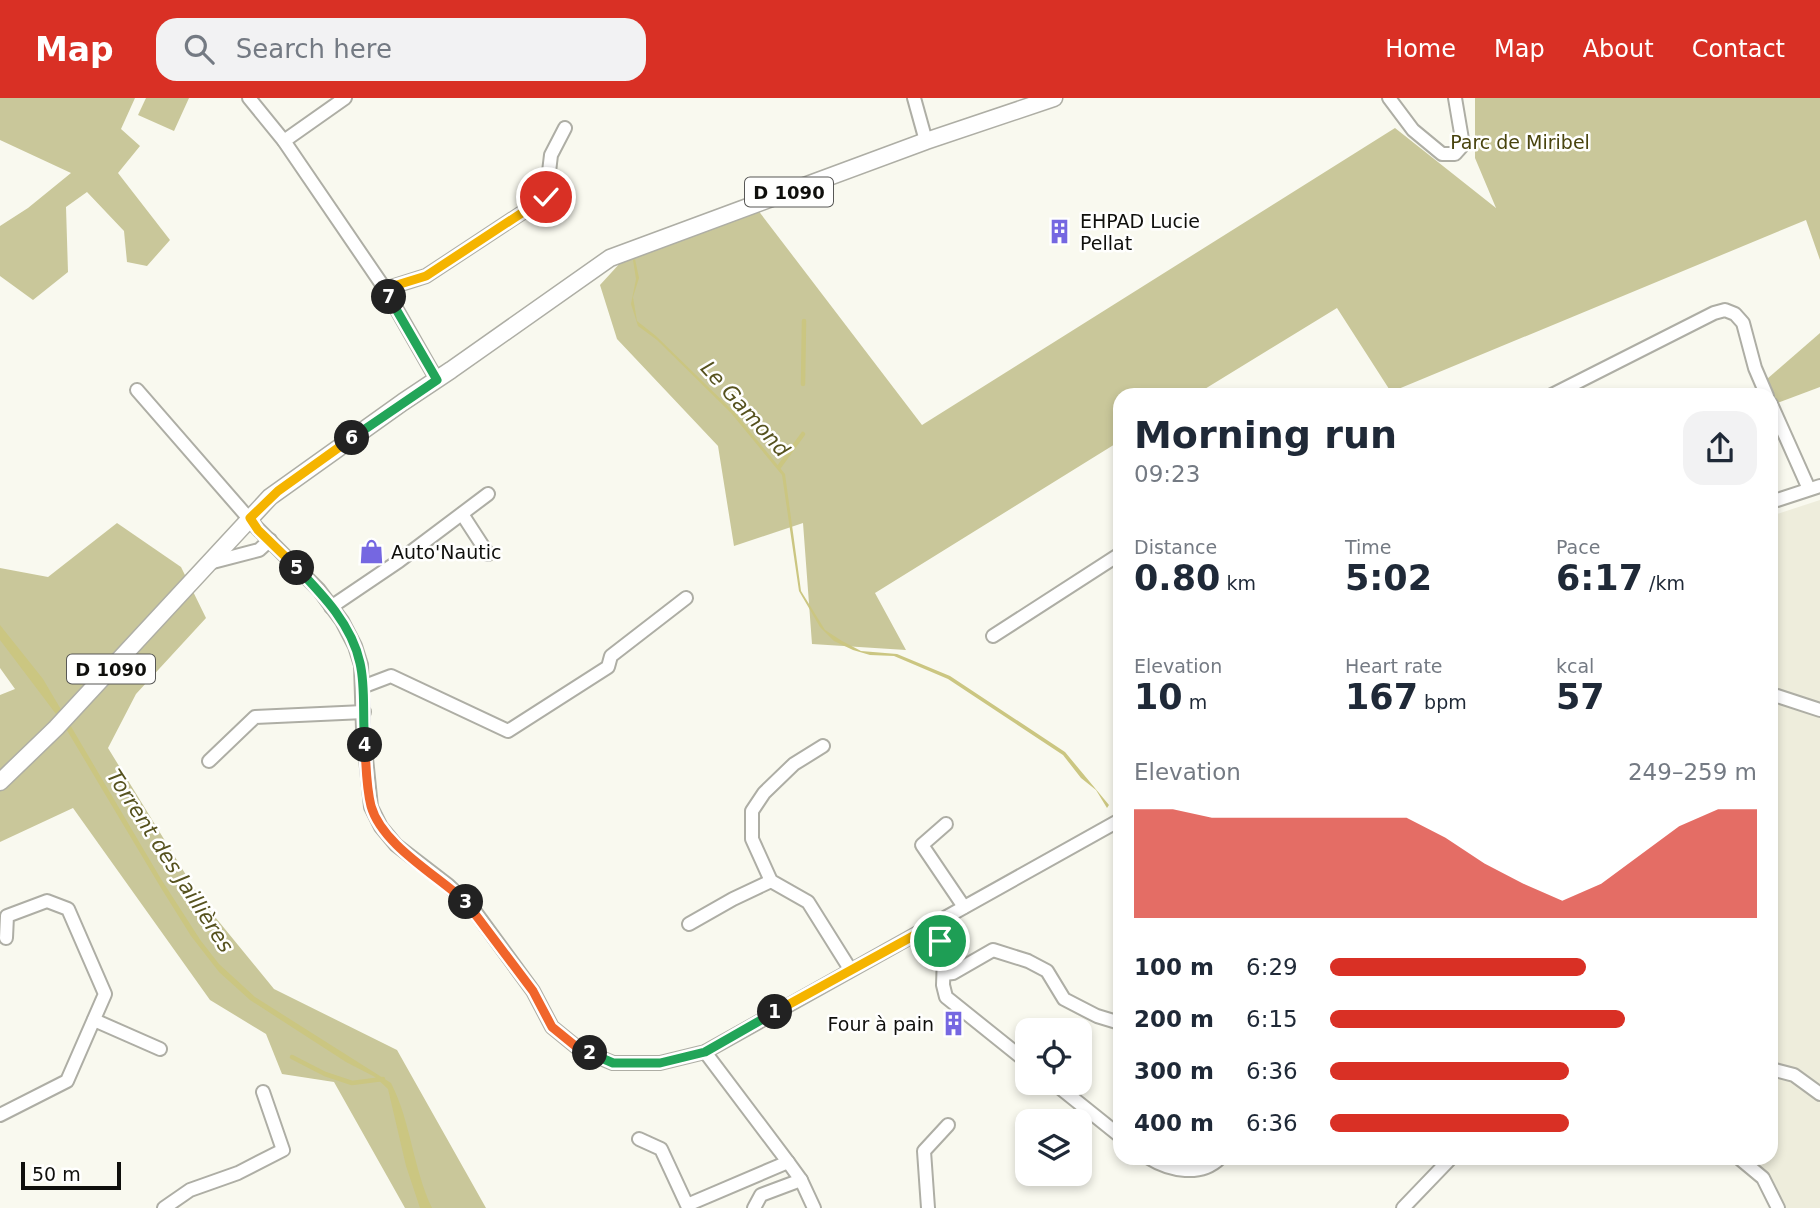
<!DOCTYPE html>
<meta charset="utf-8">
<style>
:root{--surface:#fff;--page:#f2f2f3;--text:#1f2937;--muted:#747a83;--accent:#d93025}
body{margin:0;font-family:"DejaVu Sans",sans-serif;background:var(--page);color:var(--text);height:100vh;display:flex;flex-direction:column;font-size:26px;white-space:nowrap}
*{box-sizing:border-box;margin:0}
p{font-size:23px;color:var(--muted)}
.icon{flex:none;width:38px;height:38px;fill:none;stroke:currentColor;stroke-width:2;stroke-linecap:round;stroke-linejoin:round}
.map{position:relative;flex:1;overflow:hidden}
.sheet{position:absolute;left:1113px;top:290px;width:665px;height:777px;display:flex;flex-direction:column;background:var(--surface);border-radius:21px;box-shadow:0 4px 10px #0003}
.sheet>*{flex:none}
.controls{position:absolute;left:1015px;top:920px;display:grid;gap:14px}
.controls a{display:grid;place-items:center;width:77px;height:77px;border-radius:14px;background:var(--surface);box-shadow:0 4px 10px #0003;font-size:35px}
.scale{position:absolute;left:21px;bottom:18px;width:100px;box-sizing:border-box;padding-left:7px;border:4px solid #0f0f0c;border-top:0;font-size:19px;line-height:24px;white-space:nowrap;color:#0f0f0c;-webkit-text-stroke:5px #fffffe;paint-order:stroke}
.pin{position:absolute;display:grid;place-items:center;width:60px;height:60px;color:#fff;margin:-30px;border:4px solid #fff;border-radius:50%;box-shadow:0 2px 7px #0007}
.km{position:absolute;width:35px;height:35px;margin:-18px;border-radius:50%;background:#222;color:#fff;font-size:19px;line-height:35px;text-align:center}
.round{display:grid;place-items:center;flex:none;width:74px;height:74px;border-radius:21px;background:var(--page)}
.summary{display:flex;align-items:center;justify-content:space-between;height:119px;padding:0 21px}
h1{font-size:38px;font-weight:700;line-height:52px}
.figures{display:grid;grid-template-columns:repeat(3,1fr);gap:10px;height:119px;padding:7px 21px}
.figures div{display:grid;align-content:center}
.figures b{font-size:35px;font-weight:700}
.figures small{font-size:19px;font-weight:400}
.figures p{font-size:19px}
.chart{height:196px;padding:14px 21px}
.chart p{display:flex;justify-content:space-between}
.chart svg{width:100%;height:126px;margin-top:7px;fill:var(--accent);opacity:.7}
ul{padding:0 21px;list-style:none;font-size:23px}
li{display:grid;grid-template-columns:112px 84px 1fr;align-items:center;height:52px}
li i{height:18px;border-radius:9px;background:var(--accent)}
header{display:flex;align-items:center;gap:42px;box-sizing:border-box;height:98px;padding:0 35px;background:var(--accent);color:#fff}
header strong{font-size:33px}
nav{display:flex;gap:38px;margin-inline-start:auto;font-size:24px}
.search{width:490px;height:63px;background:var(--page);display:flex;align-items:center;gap:18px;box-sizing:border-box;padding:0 24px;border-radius:21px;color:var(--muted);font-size:26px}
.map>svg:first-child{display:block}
</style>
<header>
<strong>Map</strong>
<div class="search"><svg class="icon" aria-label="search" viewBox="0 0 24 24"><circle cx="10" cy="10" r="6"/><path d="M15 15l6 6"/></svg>Search here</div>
<nav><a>Home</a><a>Map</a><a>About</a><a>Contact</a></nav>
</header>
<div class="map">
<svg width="1820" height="1110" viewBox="0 0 1820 1110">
<rect width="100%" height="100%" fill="#f9f9ef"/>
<path fill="#eeeddc" d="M1820,402V1110H1781L1776,1088L1748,1061L1771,1060V418Z"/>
<g fill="#c9c79a">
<path d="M0,0H135L121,31L140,48L118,75L170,142L147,168L127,164L124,133L87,94L66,109L68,174L33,202L0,178V128L28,110L71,75L0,42Z"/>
<path d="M146,0H189L174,33L138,17Z"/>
<path d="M1475,0H1820V162L1806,122L1391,294L1337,210L1195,297L1120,298V343L875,495L906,552L812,546L803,425L734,448L718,348L617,241L600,187L643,140L751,103L922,327L1395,30L1496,110L1475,60Z"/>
<path d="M1820,235V289L1777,305L1767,281Z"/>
<path d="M117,425L181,469L206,520L136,596L108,650L202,803L274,891L397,952L486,1110H405L334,984L282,976L266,936L210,902L73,710L0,744V597L15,591L0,570V470L48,479Z"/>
</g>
<g fill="#cbc681">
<path d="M635,161L639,180L633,199L637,223L656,238L735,315L785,376L801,493L825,532L842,543L861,553L897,556L950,578L1065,654L1109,707L1107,710L1096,692L1081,680L1063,657L948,581L894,558L870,557L853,552L834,543L820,529L799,493L782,377L731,315L657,242L638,228L631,206L636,181L633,162Z"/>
<path d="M0,527L43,581L161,781L201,843L219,866L255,899L391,985C411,1024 413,1070 432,1110H420L406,1068L388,991L375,979L346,964L250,902L219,874L191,838L161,790L62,624L0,542Z"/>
</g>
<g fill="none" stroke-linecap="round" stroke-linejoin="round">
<g stroke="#cbc681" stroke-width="4.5">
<path d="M803,286L804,223"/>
<path d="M779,369L803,336"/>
<path d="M292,959L325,976L352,985L383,981"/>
</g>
<defs>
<g id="minor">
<path d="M249,0L284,43L385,191L437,282"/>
<path d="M914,0L926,43"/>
<path d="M1389,0L1413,32L1442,56H1455L1463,47L1455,0"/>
<path d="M284,43L345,0"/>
<path d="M385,191L426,178L546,99L551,57L565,30"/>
<path d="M137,292L258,431L319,492L342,523L355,548L361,567L363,631L371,709L381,729L396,747L448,787L473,811L533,893L552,929L579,951L613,965H660L705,954L1120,722"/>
<path d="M1550,298L1714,215L1725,212L1735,216L1743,225L1755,270L1767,298"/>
<path d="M1771,306L1809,391"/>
<path d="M1771,404L1820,388"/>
<path d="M462,416L488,456"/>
<path d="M209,465L259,452L270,442"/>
<path d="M331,509L399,463L488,396"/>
<path d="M993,538L1120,456"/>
<path d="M362,589L391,578L508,633L608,569L611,558L686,500"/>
<path d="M1771,596L1820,612"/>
<path d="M823,648L794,666L764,695L752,713V741L771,783L808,804L850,871"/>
<path d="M209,663L255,619L364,614"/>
<path d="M946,726L922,747L964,809"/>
<path d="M689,826L733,801L771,783"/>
<path d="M934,827L944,858L943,887L946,899L1027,964"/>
<path d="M944,876L953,875L993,852L1028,863L1047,873L1064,901L1097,918L1120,925"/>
<path d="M94,922L160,951"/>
<path d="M705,954L788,1064L801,1082L814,1110"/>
<path d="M1771,971L1794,977L1820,996"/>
<path d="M1054,985L1120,1038"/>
<path d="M0,1017L67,983L105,896L68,811L47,803L7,818L6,840"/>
<path d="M639,1041L661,1051L687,1107L788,1064"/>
<path d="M1149,1060C1170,1073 1201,1079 1220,1060"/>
<path d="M1739,1060L1763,1080L1778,1110"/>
<path d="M164,1110L190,1092L238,1075L283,1052L263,994"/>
<path d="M754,1110L761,1097L801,1082"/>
<path d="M928,1110L924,1053L948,1027"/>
<path d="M1403,1110L1451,1060"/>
</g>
<path id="major" d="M0,684L56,630L270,399L403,304L451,272L610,160L926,43L1054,0"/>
</defs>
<use href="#minor" stroke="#aeaea5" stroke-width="16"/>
<use href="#major" stroke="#aeaea5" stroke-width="19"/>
<use href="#minor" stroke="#fff" stroke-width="12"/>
<use href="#major" stroke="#fff" stroke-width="16"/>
</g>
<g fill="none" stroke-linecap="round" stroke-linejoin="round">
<defs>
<path id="split-1" d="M775,914L933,827L940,843"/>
<path id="split-2" d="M590,955L613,965H660L705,954L775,914"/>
<path id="split-3" d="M466,804L533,893L552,929L579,951L590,955"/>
<path id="split-4" d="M365,647C366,667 366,688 371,708C382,747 437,777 466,804"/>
<path id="split-5" d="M297,470C323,497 352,527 360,565C366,591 362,620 365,647"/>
<path id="split-6" d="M297,470L258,432L250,420L278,393L352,340"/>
<path id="split-7" d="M352,340L437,282L389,199"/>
<path id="split-8" d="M389,199L384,191L426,178L546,99"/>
</defs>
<use href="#split-1" stroke="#fff" stroke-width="14"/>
<use href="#split-2" stroke="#fff" stroke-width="14"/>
<use href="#split-3" stroke="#fff" stroke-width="14"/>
<use href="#split-4" stroke="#fff" stroke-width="14"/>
<use href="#split-5" stroke="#fff" stroke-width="14"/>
<use href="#split-6" stroke="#fff" stroke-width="14"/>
<use href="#split-7" stroke="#fff" stroke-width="14"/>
<use href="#split-8" stroke="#fff" stroke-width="14"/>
<use href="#split-1" stroke="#f5b400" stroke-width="9"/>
<use href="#split-2" stroke="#22a559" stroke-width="9"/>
<use href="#split-3" stroke="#f0652b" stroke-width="9"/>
<use href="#split-4" stroke="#f0652b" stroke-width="9"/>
<use href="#split-5" stroke="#22a559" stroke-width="9"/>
<use href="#split-6" stroke="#f5b400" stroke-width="9"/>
<use href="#split-7" stroke="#22a559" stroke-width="9"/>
<use href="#split-8" stroke="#f5b400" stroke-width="9"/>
</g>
<defs>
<symbol id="building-bare" viewBox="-9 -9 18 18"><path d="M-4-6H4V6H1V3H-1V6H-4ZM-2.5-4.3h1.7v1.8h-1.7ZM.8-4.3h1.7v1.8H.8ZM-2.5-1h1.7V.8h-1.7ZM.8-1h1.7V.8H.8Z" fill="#7567e1" stroke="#fffffe" stroke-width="2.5" paint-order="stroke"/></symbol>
<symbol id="shop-bare" viewBox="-9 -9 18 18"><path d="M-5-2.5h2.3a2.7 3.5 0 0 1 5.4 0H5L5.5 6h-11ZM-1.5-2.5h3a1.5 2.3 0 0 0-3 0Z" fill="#7567e1" stroke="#fffffe" stroke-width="2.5" paint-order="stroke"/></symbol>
</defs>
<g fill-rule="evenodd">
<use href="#building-bare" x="1042" y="116" width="35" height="35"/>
<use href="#shop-bare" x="354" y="436" width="35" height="35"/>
<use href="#building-bare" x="936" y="908" width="35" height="35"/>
</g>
<g text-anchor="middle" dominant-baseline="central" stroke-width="5" stroke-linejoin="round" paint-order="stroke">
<g fill="#fffffe" stroke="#575755" stroke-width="2">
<rect x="745" y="79.5" width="88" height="29" rx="5"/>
<rect x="67" y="556.5" width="88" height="29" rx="5"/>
</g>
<g font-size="18" font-weight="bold" fill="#0f0f0c">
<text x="789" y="94">D 1090</text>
<text x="111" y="571">D 1090</text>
</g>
<g font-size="19" fill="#49440e" stroke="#fffffe">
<text x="1520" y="44">Parc de Miribel</text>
</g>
<g font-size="19" fill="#0f0f0c" stroke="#fffffe" text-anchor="start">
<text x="1080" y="123">EHPAD Lucie<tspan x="1080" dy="22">Pellat</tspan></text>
<text x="391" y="454">Auto'Nautic</text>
<text x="934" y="926" text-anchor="end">Four à pain</text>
</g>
<g font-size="21" font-style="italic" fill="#56521e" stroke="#fffffe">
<text transform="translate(745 311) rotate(48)">Le Gamond</text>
<text transform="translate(170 763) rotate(57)">Torrent des Jaillières</text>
</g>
</g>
</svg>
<div class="controls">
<a><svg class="icon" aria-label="locate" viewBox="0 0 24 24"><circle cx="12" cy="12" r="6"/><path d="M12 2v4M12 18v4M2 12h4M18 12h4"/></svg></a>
<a><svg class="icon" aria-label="layers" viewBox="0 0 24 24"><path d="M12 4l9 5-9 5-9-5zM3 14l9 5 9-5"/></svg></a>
</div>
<div class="scale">50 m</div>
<div class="pin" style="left:940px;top:843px;background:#1e9e55"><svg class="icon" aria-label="arrive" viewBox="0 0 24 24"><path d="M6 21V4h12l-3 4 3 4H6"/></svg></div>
<div class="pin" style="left:546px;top:99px;background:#d93025"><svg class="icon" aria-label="check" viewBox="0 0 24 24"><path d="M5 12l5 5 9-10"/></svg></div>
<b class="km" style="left:775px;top:914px">1</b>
<b class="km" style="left:590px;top:955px">2</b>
<b class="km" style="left:466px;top:804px">3</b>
<b class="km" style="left:365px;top:647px">4</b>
<b class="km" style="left:297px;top:470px">5</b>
<b class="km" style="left:352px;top:340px">6</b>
<b class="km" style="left:389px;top:199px">7</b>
<section class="sheet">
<div class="summary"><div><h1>Morning run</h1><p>09:23</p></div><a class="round"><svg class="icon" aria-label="share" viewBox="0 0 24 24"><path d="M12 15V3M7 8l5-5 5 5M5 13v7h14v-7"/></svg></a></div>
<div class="figures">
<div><p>Distance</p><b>0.80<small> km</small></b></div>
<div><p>Time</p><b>5:02</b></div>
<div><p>Pace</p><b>6:17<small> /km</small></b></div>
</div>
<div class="figures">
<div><p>Elevation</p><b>10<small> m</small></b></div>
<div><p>Heart rate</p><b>167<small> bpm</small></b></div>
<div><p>kcal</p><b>57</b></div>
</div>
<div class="chart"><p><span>Elevation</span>249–259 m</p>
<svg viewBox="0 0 160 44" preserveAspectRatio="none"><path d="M0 44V6L10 6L20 9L30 9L40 9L50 9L60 9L70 9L80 16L90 25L100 32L110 38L120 32L130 22L140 12L150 6L160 6V44z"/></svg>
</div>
<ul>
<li><b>100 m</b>6:29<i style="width:60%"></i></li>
<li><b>200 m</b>6:15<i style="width:69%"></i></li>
<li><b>300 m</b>6:36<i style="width:56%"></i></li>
<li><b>400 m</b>6:36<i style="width:56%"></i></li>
</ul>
</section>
</div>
